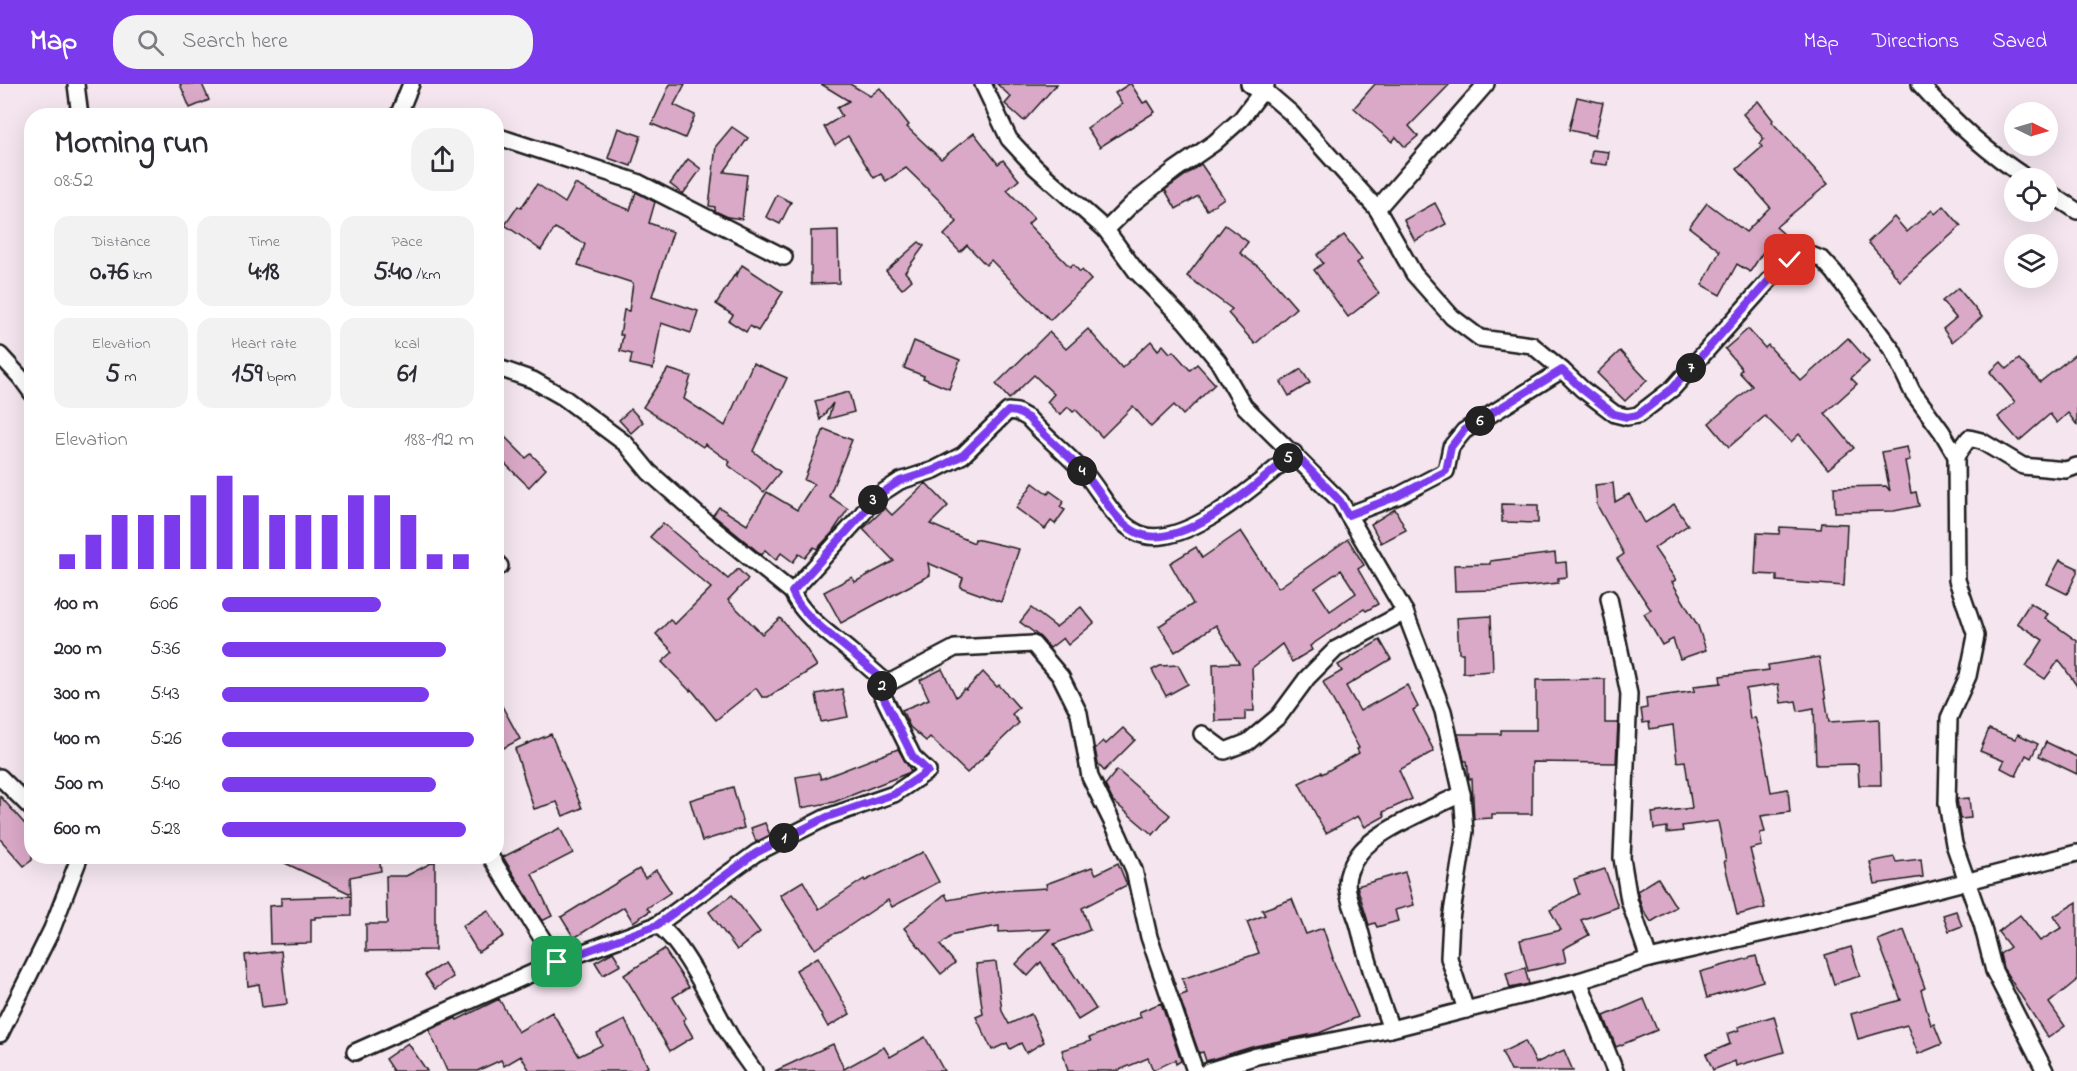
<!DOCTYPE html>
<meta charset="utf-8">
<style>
:root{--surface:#fff;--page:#f2f2f3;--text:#2b2b33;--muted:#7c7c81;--accent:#7c3aed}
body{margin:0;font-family:"Indie Flower",sans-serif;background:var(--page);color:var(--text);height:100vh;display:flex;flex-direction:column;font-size:22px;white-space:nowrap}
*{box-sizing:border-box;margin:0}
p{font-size:20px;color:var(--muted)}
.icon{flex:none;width:33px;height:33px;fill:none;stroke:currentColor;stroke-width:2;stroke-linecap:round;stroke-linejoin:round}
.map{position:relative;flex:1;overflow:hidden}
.drawer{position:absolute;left:24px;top:24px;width:480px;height:756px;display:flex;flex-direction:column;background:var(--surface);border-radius:24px;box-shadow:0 6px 24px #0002}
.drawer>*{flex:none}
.needle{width:39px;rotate:95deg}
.controls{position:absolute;left:2004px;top:18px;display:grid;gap:12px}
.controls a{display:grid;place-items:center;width:54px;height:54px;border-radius:50%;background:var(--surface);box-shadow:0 6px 24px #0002;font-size:30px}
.pin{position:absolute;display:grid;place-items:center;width:51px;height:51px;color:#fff;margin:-26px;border-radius:12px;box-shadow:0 3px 9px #0006}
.km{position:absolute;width:30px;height:30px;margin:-15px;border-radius:50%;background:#222;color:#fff;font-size:16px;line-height:30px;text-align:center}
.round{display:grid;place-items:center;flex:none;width:63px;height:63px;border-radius:24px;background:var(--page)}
.head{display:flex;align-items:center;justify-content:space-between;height:102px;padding:0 30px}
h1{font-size:33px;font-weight:800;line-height:45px}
.stats{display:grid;grid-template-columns:repeat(3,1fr);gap:9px;height:102px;padding:6px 30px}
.stats div{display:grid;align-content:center;border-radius:15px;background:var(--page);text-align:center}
.stats b{font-size:26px;font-weight:800}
.stats small{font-size:16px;font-weight:400}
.stats p{font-size:16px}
.chart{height:168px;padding:12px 30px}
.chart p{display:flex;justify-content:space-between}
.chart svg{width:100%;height:108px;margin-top:6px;stroke:var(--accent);stroke-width:6}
ul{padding:0 30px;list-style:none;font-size:20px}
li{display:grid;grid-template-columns:96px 72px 1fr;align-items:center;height:45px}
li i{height:15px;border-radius:8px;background:var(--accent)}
header{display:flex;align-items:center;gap:36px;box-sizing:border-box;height:84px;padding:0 30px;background:var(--accent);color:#fff}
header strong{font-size:28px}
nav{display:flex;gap:33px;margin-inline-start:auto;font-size:21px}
.search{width:420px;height:54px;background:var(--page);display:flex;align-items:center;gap:15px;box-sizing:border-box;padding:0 21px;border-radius:24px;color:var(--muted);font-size:22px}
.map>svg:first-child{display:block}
</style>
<header>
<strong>Map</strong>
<div class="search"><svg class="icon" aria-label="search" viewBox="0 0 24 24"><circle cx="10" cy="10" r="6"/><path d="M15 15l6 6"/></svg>Search here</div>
<nav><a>Map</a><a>Directions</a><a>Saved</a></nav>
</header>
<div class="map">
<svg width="2077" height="987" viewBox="0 0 2077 987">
<rect width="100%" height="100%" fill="#f4e5ee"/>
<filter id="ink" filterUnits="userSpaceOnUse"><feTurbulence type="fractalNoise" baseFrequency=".0167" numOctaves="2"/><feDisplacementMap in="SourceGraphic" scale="12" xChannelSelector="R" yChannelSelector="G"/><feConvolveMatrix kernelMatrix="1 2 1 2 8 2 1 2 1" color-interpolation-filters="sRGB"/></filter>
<g filter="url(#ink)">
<g fill="#daa9c7" stroke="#1c1c1c" stroke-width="1.5" fill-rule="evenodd">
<path d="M180,0H202L209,16L190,24Z"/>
<path d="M670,0H685L674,21L695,31L685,54L652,40Z"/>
<path d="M821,0H850L870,12L880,4L909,41L907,43L941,75L974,49L998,80L1003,76L1019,96L1007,106L1034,134L1028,140L1070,183L1073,180L1080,188L1082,186L1091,196L1050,236L991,176L986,181L967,161L960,168L944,151L957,138L941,118L906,84L886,97L881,90L874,94L848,52L835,61L824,43L842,32L837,24L849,17Z"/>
<path d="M997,0H1057L1024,37L1005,20L1011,13Z"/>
<path d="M1129,0H1131L1143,19L1148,17L1155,28L1100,63L1087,44L1122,20L1115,9Z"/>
<path d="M1375,0H1450L1409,42L1418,52L1405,63L1396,53L1392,58L1354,24Z"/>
<path d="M1577,13L1603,19L1595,52L1569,46Z"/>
<path d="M1758,17L1773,36L1772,38L1828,100L1776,143L1785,151L1768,168L1765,165L1750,188L1737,180L1720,211L1702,201L1720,167L1689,143L1707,119L1746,148L1770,123L1737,85L1762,63L1760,60L1764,55L1743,30Z"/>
<path d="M732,43L748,54L724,88L747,91L742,135L728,133L715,127V123L709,122L716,62Z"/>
<path d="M618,44L641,52L631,82L608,74Z"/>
<path d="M1592,66L1609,68L1607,81L1590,79Z"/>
<path d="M688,75L701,85L683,110L670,100Z"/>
<path d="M1201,80L1224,114L1207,126L1198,112L1176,125L1165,106Z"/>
<path d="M537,100L565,119L575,100L612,119L630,126L636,108L655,118L649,139L673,148L652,212L698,227L691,249L661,239L653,285L630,280L632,270L620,267L623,251H620L624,226L629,227L633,199L578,181L585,160L555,144L541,166L505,141L518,122L521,124Z"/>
<path d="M777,111L791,118L780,140L766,133Z"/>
<path d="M1435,119L1446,140L1415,157L1404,136Z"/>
<path d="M1944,122L1961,142L1900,197L1890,185L1891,184L1868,158L1894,133L1907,148L1932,126L1935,130Z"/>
<path d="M1225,141L1248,158L1240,169L1264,187L1296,224L1255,260L1228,229L1232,225L1187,192Z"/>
<path d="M838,146L839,199L811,200V147Z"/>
<path d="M1344,151L1362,175L1357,179L1379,209L1348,233L1314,186L1323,179L1317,171Z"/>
<path d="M919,158L924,162L905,188L912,196L902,205L886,187Z"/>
<path d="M742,181L783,208L758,247L750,242L746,248L729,237L733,231L716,220L737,187L736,193Z"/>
<path d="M1958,204L1982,233L1952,258L1943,245L1956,234L1942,217Z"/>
<path d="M1088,245L1122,284L1151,257L1158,266L1163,261L1170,269L1173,267L1190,286L1197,280L1215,300L1183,331L1174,321L1151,343L1133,322L1102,353L1076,326L1073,328L1068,323L1060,331L1047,318L1054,310L1034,291L1009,315L996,300L1049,248L1066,265Z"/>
<path d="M1748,245L1765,264L1768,261L1801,297L1848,254L1869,278L1851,294L1857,300L1825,329L1854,364L1828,385L1799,350L1791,358L1765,332L1729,363L1709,339L1752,302L1739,288L1742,285L1725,265Z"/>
<path d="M914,257L960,276L949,305L923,294L924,292L904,284Z"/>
<path d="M1620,267L1647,296L1625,317L1597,289Z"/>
<path d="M2077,269V341L2068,329L2057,339L2050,330L2019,357L1998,333L2015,318L1990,288L2001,278L2007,285L2019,275L2040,298Z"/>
<path d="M753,279L787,294L753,367L780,388L764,408L728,381L730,378L705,360L703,363L643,323L668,285L691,292L684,315L725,342Z"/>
<path d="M1301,285L1310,299L1289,312L1281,298Z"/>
<path d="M849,308L854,328L828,335L833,319L820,336L815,317Z"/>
<path d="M631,325L643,338L631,349L619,336Z"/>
<path d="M496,344L526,374L531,370L546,385L529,403L496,371Z"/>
<path d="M824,345L852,356L829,412L848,425L832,449L817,465L814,463L805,474L799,470L793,478L781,469L776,476L765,466L762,471L713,431L719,423L747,441L767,408L797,426L814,400L804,396Z"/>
<path d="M1907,363L1910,376L1905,377L1911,409L1916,408L1919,422L1894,427L1835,428L1834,403L1886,402L1890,407L1882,368Z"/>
<path d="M926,399L948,422L930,440L974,459L975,455L1019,465L1001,518L960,503L963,494L928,479L930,491L841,539L824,508L852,493L855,498L894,477L863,445L885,424L892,431Z"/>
<path d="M1033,399L1048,410L1050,407L1064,417L1060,423L1065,426L1055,440L1051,437L1045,445L1016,424Z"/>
<path d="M1613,399L1615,418L1629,410L1645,439L1674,420L1688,441L1654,464L1676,496L1672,498L1698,542L1706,566L1680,575L1673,555L1662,561L1644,530L1651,526L1617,475L1624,470L1597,421L1595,401Z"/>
<path d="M1502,420L1538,421V439L1502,438Z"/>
<path d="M1395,425L1406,446L1381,459L1371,440Z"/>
<path d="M663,439L728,495L738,485L748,495L728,516L762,550L780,534L805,563L817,582L768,613H762L756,604L716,636L691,605L690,607L662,578L673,568L656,550L670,536L675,540L711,504L650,453Z"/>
<path d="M1822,439L1847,440L1844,502L1777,497V491L1755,490L1757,449L1779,450L1780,443L1821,445Z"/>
<path d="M1241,447L1278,504L1348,455L1364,481L1358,485L1378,520L1366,527L1364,525L1310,562L1312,566L1292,578L1282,560L1252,584L1254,627H1245V636L1215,637L1213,580L1239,579L1216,541L1175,568L1159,542L1193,520L1170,479L1196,463L1202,474ZM1341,486L1356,509L1330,527L1315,504Z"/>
<path d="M1555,469L1556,479L1566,478L1567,493L1558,494V499L1493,506L1455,507L1454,481L1490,480V477Z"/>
<path d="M2060,476L2077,484V489L2067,510L2047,500Z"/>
<path d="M2030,519L2048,530L2045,534L2077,557V602L2059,576L2045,595L2026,582L2043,556L2017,539Z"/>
<path d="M1081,523L1094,539L1068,561L1063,554L1050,564L1040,553L1020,538L1031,524L1056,543Z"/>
<path d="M1491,532L1493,587L1463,589V569H1459L1457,534Z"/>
<path d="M1380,556L1391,575L1346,602L1360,627L1407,601L1418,623L1413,626L1434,667L1399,686L1412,715L1383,728L1385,732L1365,743L1358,732L1326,749L1299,699L1321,688L1322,690L1359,669L1357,665L1359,664L1323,598L1342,587L1338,581Z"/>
<path d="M1819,573L1829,638L1879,635L1881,701H1859L1858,680L1816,681L1814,624L1798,627L1796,617L1781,619L1778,600L1746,605L1750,635L1755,633L1763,663L1771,708L1788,705L1790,728L1761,732L1765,748L1760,749L1762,762L1750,765L1765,824L1737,831L1724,777H1726L1718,737L1682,742L1683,747L1667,749V743L1654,745L1652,729L1692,724L1685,677L1677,678L1673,641L1650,645L1649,638L1643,639L1641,625L1647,624L1646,614L1695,607L1694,602L1721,599L1720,592L1769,586L1768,581Z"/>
<path d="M1178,581L1188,600L1166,612L1152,586L1160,582Z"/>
<path d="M942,585L956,613L964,605L966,606L983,588L997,603L999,601L1019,624L1012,630L1019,639L967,689L930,653L926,657L910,643L902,626L929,615L920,596Z"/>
<path d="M1605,595V639H1618L1616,679L1532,678V730H1492V734L1474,735L1472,695H1469L1467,677H1464L1458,650H1501V646H1536V596Z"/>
<path d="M842,605L848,633L821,638L816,610Z"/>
<path d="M496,611L520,655L496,668Z"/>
<path d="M1123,644L1135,656L1104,687L1098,680L1095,665L1103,657L1106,660Z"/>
<path d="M1989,645L2015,655L2018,650L2038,660L2031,674L2026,671L2016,692L2001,684L2004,677L1980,667Z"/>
<path d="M551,650L582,724L563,732L557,718L534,725L515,665Z"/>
<path d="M2046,658L2077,673V690L2039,672Z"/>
<path d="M898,665L911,687L908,689L834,718L801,724L796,693L819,689L821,695Z"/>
<path d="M1117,686L1170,731L1153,751L1113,717L1105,701Z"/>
<path d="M733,703L744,744L702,757L690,716Z"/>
<path d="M0,712L32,748V776L24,782L0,755Z"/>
<path d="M1969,714L1971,734L1960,735L1957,715Z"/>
<path d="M765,739L770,751L756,758L751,744Z"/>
<path d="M560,744L573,769L532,790L552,832L542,837L503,773Z"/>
<path d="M923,768L939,798L892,823L888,816L815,865L780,811L803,797L819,825L864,795L865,797Z"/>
<path d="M270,772H379L381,787L350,793L351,810Z"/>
<path d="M1894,773L1896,778L1921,775L1923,793L1875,800L1870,778Z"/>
<path d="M435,777V866L366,867V840H387L386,792H406Z"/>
<path d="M1118,779L1127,801L1082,824L1090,846L1054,860L1096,925L1078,936L1041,878L1028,892L1016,880L1050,845L999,848V842L954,850L940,861L955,879L941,890L904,844L945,810L948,816L998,807L1047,804L1046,800L1092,783L1096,790Z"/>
<path d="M639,785L645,794L656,786L671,808L647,824L650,827L633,838L624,823L574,854L561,833Z"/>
<path d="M1605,785L1618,823L1581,836L1589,851L1563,865L1566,878L1528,887L1520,856L1561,846L1550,826L1579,810L1574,795Z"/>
<path d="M1405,788L1414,821L1395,826L1398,837L1377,843L1375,839L1369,841L1357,802Z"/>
<path d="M1658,794L1676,823L1651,838L1642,824L1637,807Z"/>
<path d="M732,811L760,848L737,866L709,828Z"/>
<path d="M351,812V832L315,833V835H311V859L270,860L269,822L281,821V814Z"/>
<path d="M1292,815L1306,850L1323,844L1333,874H1332L1358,933L1319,949L1255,962L1206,977L1203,968L1199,969L1179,912L1187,909L1182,895L1259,869L1247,838L1265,831L1262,826Z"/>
<path d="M2077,818V896L2049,919L2065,942L2048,954L2003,884L2000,870L2010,863L1998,848L2020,831L2040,857L2061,844L2054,832Z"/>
<path d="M488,826L504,852L478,868L462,842Z"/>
<path d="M1956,827L1962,842L1949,847L1943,831Z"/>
<path d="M1904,846L1925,904L1921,906L1931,941L1934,940L1942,960L1918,970L1907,941L1858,955L1851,930L1901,916L1878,856Z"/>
<path d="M1851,863L1860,892L1834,900L1825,871Z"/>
<path d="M664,865L689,903L673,913L686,934L683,936L693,953L670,967L624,891Z"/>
<path d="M281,867L287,920L262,923L259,900L248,902L245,871Z"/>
<path d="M613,868L621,881L603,891L595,878Z"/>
<path d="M1756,872L1763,897L1707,914L1700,888Z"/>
<path d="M818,873L850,930L828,943L796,886Z"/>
<path d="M996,878L1002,927L1009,940L1031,930L1044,958L1026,969L1021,959L1010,965L1007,959L992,966L976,933L983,930L976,880Z"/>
<path d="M444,879L453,893L435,905L425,891Z"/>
<path d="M1525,884L1529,900L1510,904L1506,889Z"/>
<path d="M499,915L518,948L552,928L579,972L602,961L597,950L625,936L648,983L640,987H530L521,972L504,982L501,976L477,987H447L429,946L456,934L457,936Z"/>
<path d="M1644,915L1657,946L1616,963L1604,932Z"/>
<path d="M1161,919L1181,977L1176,980L1175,976L1153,986L1148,974L1117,987H1068L1062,966L1091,957L1089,954L1141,933L1139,928Z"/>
<path d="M1774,932L1784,968L1736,982L1735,977L1713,986L1706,970L1730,960L1727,950L1739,946L1738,943Z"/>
<path d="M925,953L944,987H775L833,960L844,985L884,963L890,973Z"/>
<path d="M1525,957L1536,979L1564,966L1573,987H1511L1502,968Z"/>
<path d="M408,959L427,987H393L385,975Z"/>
</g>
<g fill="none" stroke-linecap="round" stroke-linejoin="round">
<defs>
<g id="minor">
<path d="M76,0L80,32"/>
<path d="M983,0L1009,55L1035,83L1106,146L1136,187L1185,237L1218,277L1244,322L1340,417L1405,528L1443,627L1462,710C1436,722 1375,747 1359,770C1353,778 1347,789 1347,799C1347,812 1354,827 1358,839C1367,875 1378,910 1391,945"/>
<path d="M1249,0L1260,9L1270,11L1291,29L1377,125L1414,190L1452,233L1480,254L1532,261L1562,286L1582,305L1615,330L1627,333L1638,331L1673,304L1772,193L1790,175L1811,171L1823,176L1834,188L1893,267L1912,307L1942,348L1956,372L1957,496L1976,552L1968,592L1949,634L1947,719L1954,760L1982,840L1994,887L2045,987"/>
<path d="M1920,0C1952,36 1986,68 2027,94"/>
<path d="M398,32L411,0"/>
<path d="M496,52L637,98L784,173"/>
<path d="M2048,108L2077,127"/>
<path d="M1377,125L1486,0"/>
<path d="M1106,146L1132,120L1175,86L1214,59L1241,35L1266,2"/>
<path d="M0,271L21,294L32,309"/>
<path d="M496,283L533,296L563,313L626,360L649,388L714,445L792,508C803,533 830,550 851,568C863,578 875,589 887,599"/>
<path d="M1956,372L1969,354L1981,357L2023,382L2066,386L2077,382"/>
<path d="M1348,431L1398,412L1446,387L1451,363L1464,347L1562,286"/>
<path d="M496,478L500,482"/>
<path d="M792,508L860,433L874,414L900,397L934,386L963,371L1008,327L1017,328L1028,334C1046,354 1069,371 1087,392C1102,410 1113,435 1134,447C1177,474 1262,396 1294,369"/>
<path d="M1609,514L1629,610L1622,774L1629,816L1649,875"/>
<path d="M1202,650L1225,667L1248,658L1279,632L1307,594L1336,565L1405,528"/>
<path d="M0,693L32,725"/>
<path d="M1462,710L1465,747L1451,835L1449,874L1466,926"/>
<path d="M490,772L557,878"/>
<path d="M657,841L756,769L827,733L894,710L928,687L913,673L879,604L955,564L1033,560L1061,593L1079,629L1090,693L1119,752L1134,786L1149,853L1195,987"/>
<path d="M1579,897L1615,987"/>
<path d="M0,950L52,845L80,772"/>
<path d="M355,968L557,878L657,841C684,856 717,932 735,960C741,969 748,978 754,987"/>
<path d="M1208,987L1257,972L1391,945L1579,897L1649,875L1794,842L2077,769"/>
</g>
</defs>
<use href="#minor" stroke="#1c1c1c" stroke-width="20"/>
<use href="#minor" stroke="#fff" stroke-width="15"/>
</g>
</g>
<g fill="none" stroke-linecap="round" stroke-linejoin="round" filter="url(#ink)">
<defs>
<path id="route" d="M557,878L657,841L756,769L827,733L894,710L928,687L913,673L879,604L887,599C875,589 863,578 851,568C830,550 803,533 792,508L860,433L874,414L900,397L934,386L963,371L1008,327L1017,328L1028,334C1046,354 1069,371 1087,392C1102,410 1113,435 1134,447C1177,474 1262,396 1294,369L1340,417L1348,431L1398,412L1446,387L1451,363L1464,346L1562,286L1582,305L1614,330L1627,333L1638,331L1673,304L1772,193L1790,176"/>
</defs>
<use href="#route" stroke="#fff" stroke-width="12"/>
<use href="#route" stroke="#7c3aed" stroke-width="8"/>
</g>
</svg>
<div class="controls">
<a><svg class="needle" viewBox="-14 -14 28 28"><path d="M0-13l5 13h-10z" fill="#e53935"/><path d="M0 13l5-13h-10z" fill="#7c7c81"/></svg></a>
<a><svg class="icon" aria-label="locate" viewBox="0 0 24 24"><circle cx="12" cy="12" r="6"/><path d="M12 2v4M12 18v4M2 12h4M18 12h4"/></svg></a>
<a><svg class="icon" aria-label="layers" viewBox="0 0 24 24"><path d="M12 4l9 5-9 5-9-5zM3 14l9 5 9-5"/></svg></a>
</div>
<div class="pin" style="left:557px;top:878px;background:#1e9e55"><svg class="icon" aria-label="arrive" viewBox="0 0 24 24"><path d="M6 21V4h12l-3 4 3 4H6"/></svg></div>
<div class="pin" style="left:1790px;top:176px;background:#d93025"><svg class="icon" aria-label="check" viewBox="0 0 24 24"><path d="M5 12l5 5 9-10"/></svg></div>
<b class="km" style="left:784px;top:754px">1</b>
<b class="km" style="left:882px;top:602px">2</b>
<b class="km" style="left:873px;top:416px">3</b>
<b class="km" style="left:1082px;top:387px">4</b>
<b class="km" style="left:1288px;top:374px">5</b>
<b class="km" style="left:1480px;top:337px">6</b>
<b class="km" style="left:1691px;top:284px">7</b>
<section class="drawer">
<div class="head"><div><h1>Morning run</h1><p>08:52</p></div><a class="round"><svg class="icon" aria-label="share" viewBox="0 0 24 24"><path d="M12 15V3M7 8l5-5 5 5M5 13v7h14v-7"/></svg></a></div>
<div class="stats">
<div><p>Distance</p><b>0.76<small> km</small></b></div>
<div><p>Time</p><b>4:18</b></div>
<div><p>Pace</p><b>5:40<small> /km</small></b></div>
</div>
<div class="stats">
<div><p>Elevation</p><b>5<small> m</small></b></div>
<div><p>Heart rate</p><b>159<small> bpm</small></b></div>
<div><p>kcal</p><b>61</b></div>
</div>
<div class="chart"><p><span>Elevation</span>188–192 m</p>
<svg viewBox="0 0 160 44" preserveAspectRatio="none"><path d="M5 44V38M15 44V30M25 44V22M35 44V22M45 44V22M55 44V14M65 44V6M75 44V14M85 44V22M95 44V22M105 44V22M115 44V14M125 44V14M135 44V22M145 44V38M155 44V38"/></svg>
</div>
<ul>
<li><b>100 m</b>6:06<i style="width:63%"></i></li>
<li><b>200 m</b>5:36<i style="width:89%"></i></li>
<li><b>300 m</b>5:43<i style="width:82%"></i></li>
<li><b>400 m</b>5:26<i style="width:100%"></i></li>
<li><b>500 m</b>5:40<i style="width:85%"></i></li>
<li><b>600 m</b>5:28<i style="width:97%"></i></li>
</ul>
</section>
</div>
